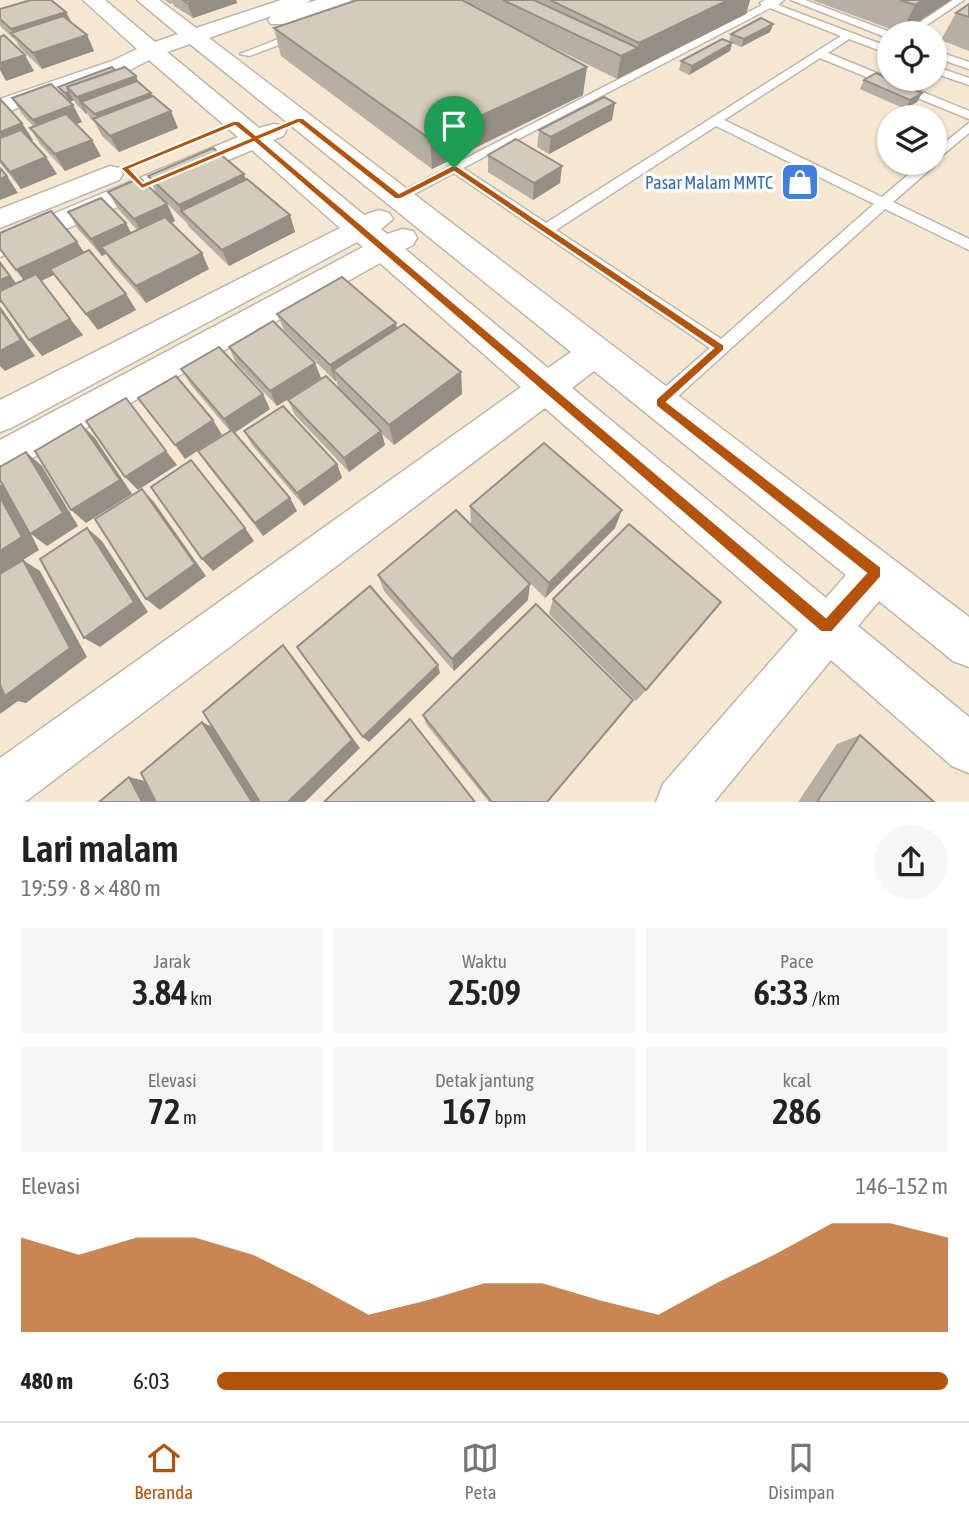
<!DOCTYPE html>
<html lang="id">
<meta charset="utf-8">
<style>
:root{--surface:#fff;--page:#f6f6f6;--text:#222;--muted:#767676;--line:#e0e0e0;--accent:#b45309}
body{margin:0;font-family:"Asap Condensed",sans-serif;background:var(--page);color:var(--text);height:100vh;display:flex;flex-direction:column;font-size:26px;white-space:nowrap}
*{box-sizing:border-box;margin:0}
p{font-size:23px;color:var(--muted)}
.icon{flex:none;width:38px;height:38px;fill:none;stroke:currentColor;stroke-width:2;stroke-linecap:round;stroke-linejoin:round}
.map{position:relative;height:802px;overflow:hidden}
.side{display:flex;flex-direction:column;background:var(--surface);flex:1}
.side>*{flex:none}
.tools{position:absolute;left:877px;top:21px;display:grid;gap:14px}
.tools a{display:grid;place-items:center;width:70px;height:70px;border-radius:50%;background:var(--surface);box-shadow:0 2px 5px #0004;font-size:35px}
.pin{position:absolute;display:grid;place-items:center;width:60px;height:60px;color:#fff;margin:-72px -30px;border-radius:50% 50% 50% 0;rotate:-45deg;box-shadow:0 0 7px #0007}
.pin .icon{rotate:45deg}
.round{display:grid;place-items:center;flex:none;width:74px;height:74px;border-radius:37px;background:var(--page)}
.summary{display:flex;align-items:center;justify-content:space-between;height:119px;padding:0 21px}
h1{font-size:38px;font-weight:600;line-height:52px}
.metrics{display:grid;grid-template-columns:repeat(3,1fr);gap:10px;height:119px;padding:7px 21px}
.metrics div{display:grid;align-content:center;border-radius:0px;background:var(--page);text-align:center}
.metrics b{font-size:35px;font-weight:600}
.metrics small{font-size:19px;font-weight:400}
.metrics p{font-size:19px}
.chart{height:196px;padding:14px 21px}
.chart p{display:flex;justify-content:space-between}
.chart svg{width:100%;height:126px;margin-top:7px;fill:var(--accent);opacity:.7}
ul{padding:0 21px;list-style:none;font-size:23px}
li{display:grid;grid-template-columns:112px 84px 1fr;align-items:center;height:52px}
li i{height:18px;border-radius:9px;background:var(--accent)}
.menu{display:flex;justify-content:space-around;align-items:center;height:98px;border-top:2px solid var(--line);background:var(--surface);font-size:19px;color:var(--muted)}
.menu a{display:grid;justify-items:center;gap:4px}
.menu .on{color:var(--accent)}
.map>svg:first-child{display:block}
</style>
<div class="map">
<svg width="969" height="802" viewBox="0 0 969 802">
<rect width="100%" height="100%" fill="#f3efe6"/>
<path fill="#f5e7d1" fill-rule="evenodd" d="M0,0H969V801H0ZM889,33H934V79H889ZM889,117H934V163H889Z"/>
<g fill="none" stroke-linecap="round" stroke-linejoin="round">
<defs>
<g id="lane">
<path d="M338,0H350L371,11L401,0H415L370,18Z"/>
<path d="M765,0H784L778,5L889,47V54L849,39L828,53L969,111V119L820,58L724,120L882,197L922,163L934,162V166L893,202L969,239V250L885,209L666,407H654L651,402L654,397L710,348L454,173L403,200L398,201L391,197L762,5L760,3ZM770,8L841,36L546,223L463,168ZM716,126L874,204L721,339L556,230Z"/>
<path d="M791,0H805L893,33H889V38L885,37Z"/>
<path d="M953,0H964L915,33H904Z"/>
<path d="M299,31L303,32V36L249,56L240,54Z"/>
<path d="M934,50L969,62V69L934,57Z"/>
<path d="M934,66L969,78V85L934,73Z"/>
<path d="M969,123V133L934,162V151Z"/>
</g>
<g id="street">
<path d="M83,0H105L155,42L178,34L137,0H159L196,28L281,0H310L307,3L317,0H346L343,4L285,24H271L268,20L271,16L209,38L969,617V667L953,661L879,601L858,626L969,717V773L952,766L831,660L714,802H656L663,784L798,630L545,408L25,802H0V758L521,387L380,263L13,469L0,474V440L363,247L357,242L13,427L0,432V400L340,228L252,150L0,257V236L238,137L149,60L128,71L0,114V99L112,61L137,49ZM190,44L571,352L548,368L405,249L413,245L417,238L413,231L403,229L387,234L381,229L393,219L389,213L379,210L364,215L273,140L283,136L286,131L283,126L274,124L259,128L167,52ZM594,371L846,575L826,598L572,388Z"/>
<path d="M110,166L119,168L123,174L119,180L0,228V209Z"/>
</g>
</defs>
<use href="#lane" stroke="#beb7a9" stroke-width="3"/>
<use href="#street" stroke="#beb7a9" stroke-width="3"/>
<use href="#lane" fill="#fff" fill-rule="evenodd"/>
<use href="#street" fill="#fff" fill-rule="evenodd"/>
</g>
<g fill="#b7afa2">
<path d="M165,0H236L237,3L193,18L174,6L173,3L170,4Z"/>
<path d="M357,0H750L746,14L617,79L508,25L583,95L432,169L281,56L274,28Z"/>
<path d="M812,0H951L901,33Z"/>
<path d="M969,4V51L941,40L956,13Z"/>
<path d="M0,9L72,23L87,35L94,51L42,69L20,48L16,41L1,27L0,25Z"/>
<path d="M773,24L770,32L741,47L732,43L730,51L689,75L679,70L681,61L729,42L731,34Z"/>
<path d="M115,70L136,76L138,82L151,93L153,96L178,128L119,152L102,136L95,123L90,118L87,113L86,114L76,104L74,100L70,102L63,95L58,87Z"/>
<path d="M864,80L922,93L917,102L905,109L860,89Z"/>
<path d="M12,98L82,122L76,124L101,156L65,171L40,144L30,128L33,126L22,114Z"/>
<path d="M0,99L33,140L31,141L57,174L21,189L0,163Z"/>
<path d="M612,120L549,154L537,147L539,130Z"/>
<path d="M488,155L560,183L533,200L488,172Z"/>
<path d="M148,176L246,180L290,215L295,232L229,266L189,227L186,222L156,193Z"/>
<path d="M108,192L167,204L175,221L172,223L209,269L146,303L112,264L106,254L102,256L78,229L68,212L131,233L137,230L118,209Z"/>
<path d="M84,253L126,294L136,310L98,330L54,275L41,281L83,335L42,356L2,302L0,261L16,284Z"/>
<path d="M277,314L396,323L397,329L461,372L462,394L394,445L382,434L385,445L349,472L295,415L288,400L339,389L336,380L335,381L284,330Z"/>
<path d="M229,347L315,363L321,378L277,406L236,363Z"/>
<path d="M181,369L270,409L234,433L297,511L263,536L208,466L198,451L230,431L191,385Z"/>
<path d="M244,431L337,464L342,478L304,506L252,445Z"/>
<path d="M470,506L615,528L545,598L471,524Z"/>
<path d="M378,575L528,600L454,671L384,591Z"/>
<path d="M553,599L646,690L636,701L549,614Z"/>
<path d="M423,715L547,802H489L426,724Z"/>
<path d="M860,735L934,802H798L837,744Z"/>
</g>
<g fill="#958e84">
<path d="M195,0H236L237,3L193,18L187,3Z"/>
<path d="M728,0H750L746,14L617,79L621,56L638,48L639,43Z"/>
<path d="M923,0H951L901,33L915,5Z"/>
<path d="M66,12L74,27L16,37L11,29Z"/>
<path d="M773,24L770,32L741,47L744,39Z"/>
<path d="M87,35L94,51L42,69L33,53Z"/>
<path d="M732,43L730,51L689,75L692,66Z"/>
<path d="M25,55L34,71L6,81L0,70V63Z"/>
<path d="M587,67L583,95L432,169L430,139Z"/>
<path d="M136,76L143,92L81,102L87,113L86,114L77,97Z"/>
<path d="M69,92L74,100L70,102L65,93Z"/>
<path d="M151,93L158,109L102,128L95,114Z"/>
<path d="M922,93L917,102L905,109L910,100Z"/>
<path d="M615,103L612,120L549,154L551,137Z"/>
<path d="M73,105L82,122L43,137L33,120Z"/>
<path d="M171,111L178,128L119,152L110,136Z"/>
<path d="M22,123L33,140L0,153V132Z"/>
<path d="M92,140L101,156L65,171L55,154Z"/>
<path d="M46,157L57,174L21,189L10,172Z"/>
<path d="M562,166L560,183L533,200L534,183Z"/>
<path d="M244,174L250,191L181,211L186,222L179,205Z"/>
<path d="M7,176L18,193L0,200V179Z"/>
<path d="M167,204L175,221L144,236L134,219Z"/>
<path d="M290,215L295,232L229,266L222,250Z"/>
<path d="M126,223L135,240L101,247L106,254L102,256L91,239Z"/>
<path d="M77,242L88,258L29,287L16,270Z"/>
<path d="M202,253L209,269L146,303L136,286Z"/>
<path d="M0,261L23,293L0,303Z"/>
<path d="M126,294L136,310L98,330L86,314Z"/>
<path d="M0,306L35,356L5,371L0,366Z"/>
<path d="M70,319L83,335L42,356L29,340Z"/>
<path d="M396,323L398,339L333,370L336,380L335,381L330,365Z"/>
<path d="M315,363L321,378L277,406L270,391Z"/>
<path d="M461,372L462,394L394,445L389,425Z"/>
<path d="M263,394L270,409L233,434L224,419Z"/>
<path d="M137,413L177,465L138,490L125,477Z"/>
<path d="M213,420L222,435L185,459L175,445Z"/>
<path d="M81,424L95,438L132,494L86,523L71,510Z"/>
<path d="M381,431L385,445L349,472L344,458Z"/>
<path d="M26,452L42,466L78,526L47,546L31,534L39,550L23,560L40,571L87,657L26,703L17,701H18L0,714V484L5,488Z"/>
<path d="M337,464L342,478L304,506L297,493Z"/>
<path d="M142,489L154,502L206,576L160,610L146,599Z"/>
<path d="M290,498L297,511L263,536L255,523Z"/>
<path d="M622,510L615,528L545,598L549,583Z"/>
<path d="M87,528L102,541L148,612L100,647L84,638Z"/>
<path d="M245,528L254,541L213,571L202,559Z"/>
<path d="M530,584L528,600L454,671L452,659Z"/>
<path d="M283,645L294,658L360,748L305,802H288Z"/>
<path d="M438,665L440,673L369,742L363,737Z"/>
<path d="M202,722L214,728L261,802H252Z"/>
<path d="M129,777L145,781L157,802H142Z"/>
</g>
<g fill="#d5cbbc" stroke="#958e84" stroke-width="2">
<path d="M31,0H51L66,12L11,29L0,19V9Z"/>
<path d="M183,0H195L187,3Z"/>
<path d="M357,0H462L587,67L430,139L274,28Z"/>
<path d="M503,0H534L638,48L621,56Z"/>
<path d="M550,0H728L639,43Z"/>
<path d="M900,0H923L915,5Z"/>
<path d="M969,4V17L956,13Z"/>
<path d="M63,16L87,35L33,53L11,33Z"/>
<path d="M761,18L773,24L744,39L731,34Z"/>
<path d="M4,35L25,55L0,63V37Z"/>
<path d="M722,39L732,43L692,66L681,61Z"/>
<path d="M112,67L115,70L67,87L69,92L65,93L58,87Z"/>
<path d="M125,67L136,76L77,97L67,87Z"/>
<path d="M876,73L922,93L910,100L864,80Z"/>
<path d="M137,81L151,93L95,114L81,102Z"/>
<path d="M51,84L73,105L33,120L12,98Z"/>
<path d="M153,96L171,111L110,136L93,119Z"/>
<path d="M604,97L615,103L551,137L539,130Z"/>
<path d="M0,99L22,123L0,132Z"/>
<path d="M66,114L92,140L55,154L30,128Z"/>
<path d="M21,130L46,157L10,172L0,160V138Z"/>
<path d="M516,139L562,166L534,183L488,155Z"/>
<path d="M213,148L244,174L179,205L148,176Z"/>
<path d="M0,168L7,176L0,179Z"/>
<path d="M140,178L167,204L134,219L108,192Z"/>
<path d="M247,179L290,215L222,250L181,211Z"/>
<path d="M101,198L126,223L91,239L68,212Z"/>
<path d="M51,211L77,242L16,270L0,249V233Z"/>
<path d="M165,217L202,253L136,286L101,247Z"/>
<path d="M89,250L126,294L86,314L50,269Z"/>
<path d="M0,263L10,276L0,280Z"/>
<path d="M36,274L70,319L29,340L0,299V291Z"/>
<path d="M342,277L396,323L330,365L277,314Z"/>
<path d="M0,309L21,340L0,351Z"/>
<path d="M273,321L315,363L270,391L229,347Z"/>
<path d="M404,324L461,372L389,425L333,370Z"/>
<path d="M219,347L263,394L224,419L181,369Z"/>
<path d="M176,376L213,420L175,445L138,398Z"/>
<path d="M326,376L381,431L344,458L288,400Z"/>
<path d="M126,398L166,451L125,477L86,421Z"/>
<path d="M283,406L337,464L297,493L244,431Z"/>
<path d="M81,424L120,480L71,510L35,451Z"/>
<path d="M232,430L290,498L255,523L198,451Z"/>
<path d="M544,443L622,510L549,583L470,506Z"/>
<path d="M26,452L63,513L30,534L0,480V467Z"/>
<path d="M191,460L245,528L202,559L151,487Z"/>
<path d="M142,489L195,564L146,599L95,519Z"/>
<path d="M0,497L22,537L0,551Z"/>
<path d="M456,510L530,584L452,659L378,575Z"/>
<path d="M629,524L721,602L646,690L553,599Z"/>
<path d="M87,528L134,602L84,638L40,559Z"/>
<path d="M23,560L70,648L5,696L0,685V574Z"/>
<path d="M370,586L438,665L363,737L297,647Z"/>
<path d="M536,604L633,700L547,802H492L423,715Z"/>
<path d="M283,645L352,740L288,802H260L203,712Z"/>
<path d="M410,719L475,802H324Z"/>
<path d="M202,722L252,802H156L141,773Z"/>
<path d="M860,735L934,802H817Z"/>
<path d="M129,777L142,802H99Z"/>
</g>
<path fill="#b45309" stroke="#fff" stroke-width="2" fill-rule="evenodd" d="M297,118H303L399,193L451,166H457L724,345V350L667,402L881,567V577L832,632H821L254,142L142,189L120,168L233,121H239L256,135ZM299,123L395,199H401L454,172L713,348L656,399V406L866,573L826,617L260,139ZM235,126L250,138L143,183L130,169Z"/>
<defs>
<symbol id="shop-square" viewBox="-11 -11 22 22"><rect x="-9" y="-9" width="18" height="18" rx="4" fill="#3f7fe0" stroke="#fff"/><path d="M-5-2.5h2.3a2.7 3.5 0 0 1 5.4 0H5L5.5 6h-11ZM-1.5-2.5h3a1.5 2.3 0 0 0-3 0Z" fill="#fff"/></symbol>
</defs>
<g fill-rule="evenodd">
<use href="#shop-square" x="778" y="160" width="44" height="44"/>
</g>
<g text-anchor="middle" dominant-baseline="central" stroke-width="7" stroke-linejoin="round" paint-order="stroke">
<g font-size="18" fill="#366cbe" stroke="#fff" text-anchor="end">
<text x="773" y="182">Pasar Malam MMTC</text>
</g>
</g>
</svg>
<div class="tools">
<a><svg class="icon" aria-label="locate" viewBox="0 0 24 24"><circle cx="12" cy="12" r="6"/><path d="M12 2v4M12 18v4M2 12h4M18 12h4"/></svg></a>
<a><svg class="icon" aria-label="layers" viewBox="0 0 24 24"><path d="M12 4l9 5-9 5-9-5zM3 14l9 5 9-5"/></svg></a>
</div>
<div class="pin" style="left:454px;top:168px;background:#1e9e55"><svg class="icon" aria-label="arrive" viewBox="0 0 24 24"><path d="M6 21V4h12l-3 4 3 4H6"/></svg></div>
</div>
<section class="side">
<div class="summary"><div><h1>Lari malam</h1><p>19:59 · 8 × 480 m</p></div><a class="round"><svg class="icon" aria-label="share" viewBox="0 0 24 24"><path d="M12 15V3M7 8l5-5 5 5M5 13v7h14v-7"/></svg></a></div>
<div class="metrics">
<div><p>Jarak</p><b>3.84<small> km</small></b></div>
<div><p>Waktu</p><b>25:09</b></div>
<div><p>Pace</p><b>6:33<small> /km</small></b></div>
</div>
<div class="metrics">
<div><p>Elevasi</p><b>72<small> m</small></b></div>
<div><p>Detak jantung</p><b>167<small> bpm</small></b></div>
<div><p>kcal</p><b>286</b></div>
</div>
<div class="chart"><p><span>Elevasi</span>146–152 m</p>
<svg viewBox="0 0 160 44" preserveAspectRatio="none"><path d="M0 44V11L10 17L20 11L30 11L40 17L50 27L60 38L70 33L80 27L90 27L100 33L110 38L120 27L130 17L140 6L150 6L160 11V44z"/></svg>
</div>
<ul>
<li><b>480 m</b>6:03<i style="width:100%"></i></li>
</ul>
</section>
<nav class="menu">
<a class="on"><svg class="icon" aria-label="home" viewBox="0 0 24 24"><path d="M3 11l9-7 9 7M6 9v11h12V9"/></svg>Beranda</a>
<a><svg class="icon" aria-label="map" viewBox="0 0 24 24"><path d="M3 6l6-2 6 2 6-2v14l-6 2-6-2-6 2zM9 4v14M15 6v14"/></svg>Peta</a>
<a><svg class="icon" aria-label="saved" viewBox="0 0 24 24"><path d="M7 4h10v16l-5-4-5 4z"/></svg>Disimpan</a>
</nav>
